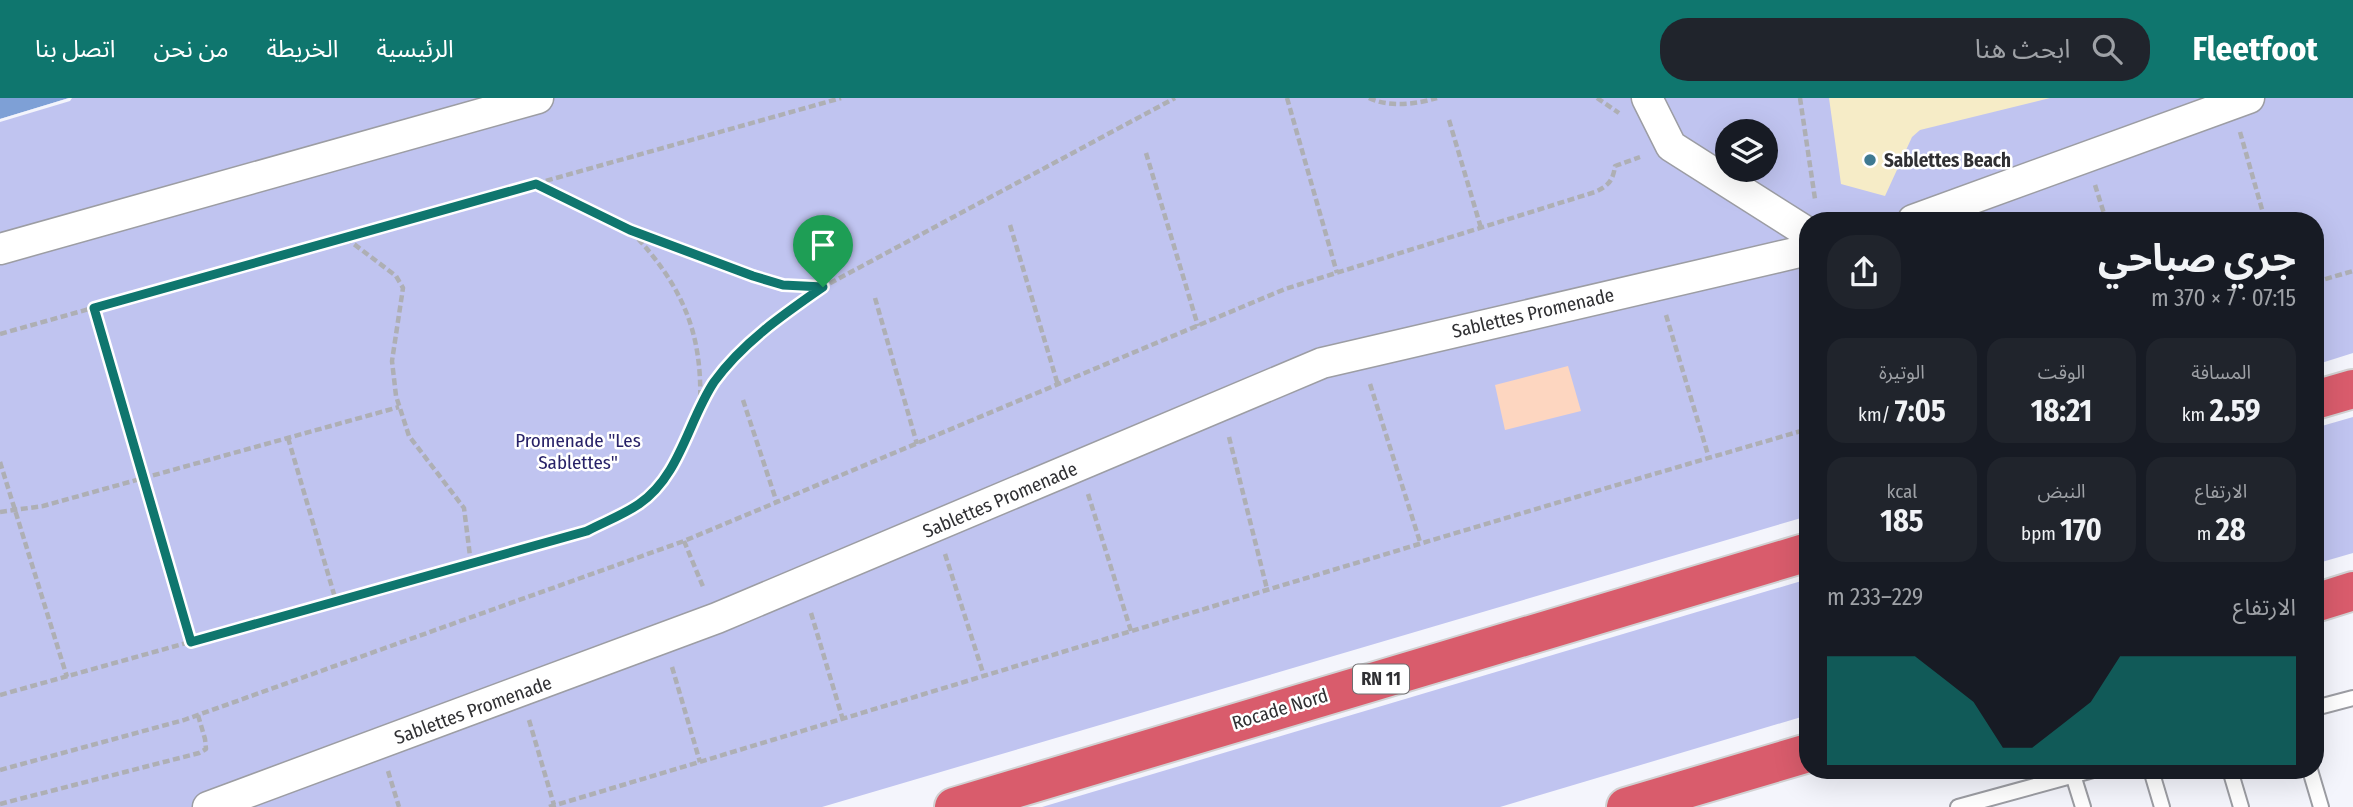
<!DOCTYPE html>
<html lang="ar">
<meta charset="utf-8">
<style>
:root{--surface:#171b24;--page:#20242c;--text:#f1f3f6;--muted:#9ea1a6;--accent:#0f766e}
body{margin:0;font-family:"Fira Sans Condensed","Noto Sans Arabic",sans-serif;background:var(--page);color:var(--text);direction:rtl;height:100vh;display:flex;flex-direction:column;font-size:26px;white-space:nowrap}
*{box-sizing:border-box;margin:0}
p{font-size:23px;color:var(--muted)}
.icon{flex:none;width:38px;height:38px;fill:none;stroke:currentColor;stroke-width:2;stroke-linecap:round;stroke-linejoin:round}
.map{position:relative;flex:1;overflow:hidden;direction:ltr}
.details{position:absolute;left:1799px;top:114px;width:525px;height:567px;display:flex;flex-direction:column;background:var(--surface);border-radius:28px;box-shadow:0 7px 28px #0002;direction:rtl}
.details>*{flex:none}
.tools{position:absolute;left:1715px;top:21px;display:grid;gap:14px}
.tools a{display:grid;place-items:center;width:63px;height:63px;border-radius:50%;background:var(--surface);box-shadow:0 7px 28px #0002;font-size:35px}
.pin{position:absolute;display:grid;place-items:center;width:60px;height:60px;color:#fff;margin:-72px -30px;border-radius:50% 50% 50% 0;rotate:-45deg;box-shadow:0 0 7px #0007}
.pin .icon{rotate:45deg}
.round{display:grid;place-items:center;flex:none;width:74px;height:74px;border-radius:28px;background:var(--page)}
.overview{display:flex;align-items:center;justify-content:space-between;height:119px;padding:0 28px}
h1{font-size:38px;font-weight:700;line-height:52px}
.figures{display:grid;grid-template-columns:repeat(3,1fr);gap:10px;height:119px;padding:7px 28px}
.figures div{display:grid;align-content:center;border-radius:18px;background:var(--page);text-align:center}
.figures b{font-size:30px;font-weight:700}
.figures small{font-size:19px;font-weight:400}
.figures p{font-size:19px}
.chart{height:196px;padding:14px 28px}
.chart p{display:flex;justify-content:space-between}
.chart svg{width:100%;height:126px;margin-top:7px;fill:var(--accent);opacity:.7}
header{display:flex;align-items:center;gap:42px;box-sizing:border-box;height:98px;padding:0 35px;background:var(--accent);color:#fff}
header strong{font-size:33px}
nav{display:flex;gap:38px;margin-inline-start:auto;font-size:24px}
.search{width:490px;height:63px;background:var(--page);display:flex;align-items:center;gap:18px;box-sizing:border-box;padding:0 24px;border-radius:28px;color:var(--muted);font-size:26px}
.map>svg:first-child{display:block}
</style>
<header>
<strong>Fleetfoot</strong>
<div class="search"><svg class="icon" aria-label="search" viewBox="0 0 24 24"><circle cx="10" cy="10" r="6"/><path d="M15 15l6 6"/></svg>ابحث هنا</div>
<nav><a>الرئيسية</a><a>الخريطة</a><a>من نحن</a><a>اتصل بنا</a></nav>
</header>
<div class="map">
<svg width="2353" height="709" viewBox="0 0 2353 709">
<rect width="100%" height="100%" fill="#f4f5fc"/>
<g fill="#c0c4f0" fill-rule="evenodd">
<path d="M69,0H2353V255L2315,267V122H1808V418L822,709H0V21ZM1727,33H1766V72H1727Z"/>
<path d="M2353,319V455L2315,466V330Z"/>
<path d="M1808,481V617L1500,709H1042Z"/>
</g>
<path fill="#f6ecc7" d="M1829,0H2050L1920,32L1912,39L1885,98L1841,86Z"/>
<path fill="#7ea0d6" d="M0,0H69L0,21Z"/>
<path fill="#f4f5fc" d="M69,0H72L70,3L0,24V21Z"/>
<path fill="#fdd6c0" d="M1568,268L1581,313L1505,332L1495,287Z"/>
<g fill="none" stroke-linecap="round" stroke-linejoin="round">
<defs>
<g id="lane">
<path d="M2315,610L2353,600"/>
<path d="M2151,672L2162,709"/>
<path d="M2230,672L2241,709"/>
<path d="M2310,672L2321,709"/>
<path d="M2073,677L2083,709"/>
<path d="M1958,709L2093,672"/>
</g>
<g id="street">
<path d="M1647,0L1671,48L1808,135"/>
<path d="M1913,122L2249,0"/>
<path d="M0,151L538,0"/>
<path d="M208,709L717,520L1322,265L1808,152"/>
</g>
<g id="highway">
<path d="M2315,302L2353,291"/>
<path d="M2315,505L2353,493"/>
<path d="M954,709L1808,454"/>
<path d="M1626,709L1808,655"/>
</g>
</defs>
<use href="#lane" stroke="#9c9da3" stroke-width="18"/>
<use href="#street" stroke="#9c9da3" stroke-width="33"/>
<use href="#highway" stroke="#d1d1d2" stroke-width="42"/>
<g stroke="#aeafb4" stroke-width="4.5" stroke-dasharray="7 3.5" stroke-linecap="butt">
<path d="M1287,0L1337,175"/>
<path d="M1369,0C1390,10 1416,6 1437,0"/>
<path d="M1597,0L1619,15"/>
<path d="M1800,0L1815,101"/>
<path d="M1449,22L1481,130"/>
<path d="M2240,34L2265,122"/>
<path d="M1146,55L1198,228"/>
<path d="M536,86L630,132L753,178L783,187L822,189"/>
<path d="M2095,87L2106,122"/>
<path d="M1010,127L1058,287"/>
<path d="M631,133C681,186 703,233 700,307"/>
<path d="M346,140L396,178L403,190L392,263L396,298L409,338L464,410L471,466"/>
<path d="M2315,184L2353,173"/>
<path d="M875,200L917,346"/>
<path d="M94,210L190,544"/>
<path d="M1666,217L1709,360"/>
<path d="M0,236L841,0"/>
<path d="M1370,286L1420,444"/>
<path d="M743,302L777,405"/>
<path d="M1229,339L1267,491"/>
<path d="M288,340L336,503"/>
<path d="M0,364L67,579"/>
<path d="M1088,396L1131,533"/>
<path d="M0,414L43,408L399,309"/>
<path d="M684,443L704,491"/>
<path d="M945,456L984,578"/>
<path d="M811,515L843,622"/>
<path d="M672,569L700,664"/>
<path d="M0,597L587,433C605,424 623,417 639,406C680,378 687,323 714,284C742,244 784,216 823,189L1175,0"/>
<path d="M529,622L554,707"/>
<path d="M0,672L184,622L684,443L1285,191L1595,94C1608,88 1613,83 1615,68L1640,59"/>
<path d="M388,673L399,709"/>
<path d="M0,706L199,655L206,651L205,641L198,617"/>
<path d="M549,709C969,584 1387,453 1808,331"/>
</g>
<use href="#lane" stroke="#fff" stroke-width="14"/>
<use href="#street" stroke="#fff" stroke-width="30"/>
<use href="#highway" stroke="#d95c6c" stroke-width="38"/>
</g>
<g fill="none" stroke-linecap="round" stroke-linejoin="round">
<defs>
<path id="route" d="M536,86L630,132L753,178L783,187L823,189C784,216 742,245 714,284C688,323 680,378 639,406C623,417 604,424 587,433L191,544L94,210Z"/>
</defs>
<use href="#route" stroke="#fff" stroke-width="14"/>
<use href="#route" stroke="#0f766e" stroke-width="9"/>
</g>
<circle fill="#3e7991" stroke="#fff" stroke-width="2.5" cx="1870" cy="62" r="7"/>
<g text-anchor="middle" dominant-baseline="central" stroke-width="5" stroke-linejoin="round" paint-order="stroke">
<rect fill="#fff" stroke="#6e6e70" stroke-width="2" x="1353" y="566.5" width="56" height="29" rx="5"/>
<g font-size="18" font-weight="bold" fill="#303033">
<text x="1381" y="581">RN 11</text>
</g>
<g font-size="19" font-weight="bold" fill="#303033" stroke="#fff" text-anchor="start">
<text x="1884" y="62">Sablettes Beach</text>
</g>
<g font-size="19" fill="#303033" stroke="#fff">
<text transform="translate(1533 215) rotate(-13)">Sablettes Promenade</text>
<text transform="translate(1000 402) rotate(-23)">Sablettes Promenade</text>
<text transform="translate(1280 611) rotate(-17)">Rocade Nord</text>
<text transform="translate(473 612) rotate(-20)">Sablettes Promenade</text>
</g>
<g font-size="19" fill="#282268" stroke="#fff">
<text x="578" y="342">Promenade "Les<tspan x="578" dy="22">Sablettes"</tspan></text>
</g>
</g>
</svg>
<div class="tools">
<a><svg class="icon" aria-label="layers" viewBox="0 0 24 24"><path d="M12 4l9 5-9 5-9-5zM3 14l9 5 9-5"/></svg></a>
</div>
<div class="pin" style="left:823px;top:189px;background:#1e9e55"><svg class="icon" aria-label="arrive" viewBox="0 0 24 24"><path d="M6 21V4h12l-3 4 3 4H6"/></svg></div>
<section class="details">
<div class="overview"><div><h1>جري صباحي</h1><p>07:15 · 7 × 370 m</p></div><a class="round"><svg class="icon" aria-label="share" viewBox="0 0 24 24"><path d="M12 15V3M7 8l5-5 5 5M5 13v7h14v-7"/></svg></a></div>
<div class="figures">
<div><p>المسافة</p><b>2.59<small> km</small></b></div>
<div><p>الوقت</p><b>18:21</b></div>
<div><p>الوتيرة</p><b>7:05<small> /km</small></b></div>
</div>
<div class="figures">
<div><p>الارتفاع</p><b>28<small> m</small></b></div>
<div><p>النبض</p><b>170<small> bpm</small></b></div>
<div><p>kcal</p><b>185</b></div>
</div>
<div class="chart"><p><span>الارتفاع</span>229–233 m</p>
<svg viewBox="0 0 160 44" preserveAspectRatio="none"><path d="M0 44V6L10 6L20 6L30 6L40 14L50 22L60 38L70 38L80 30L90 22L100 6L110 6L120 6L130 6L140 6L150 6L160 6V44z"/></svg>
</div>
</section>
</div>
